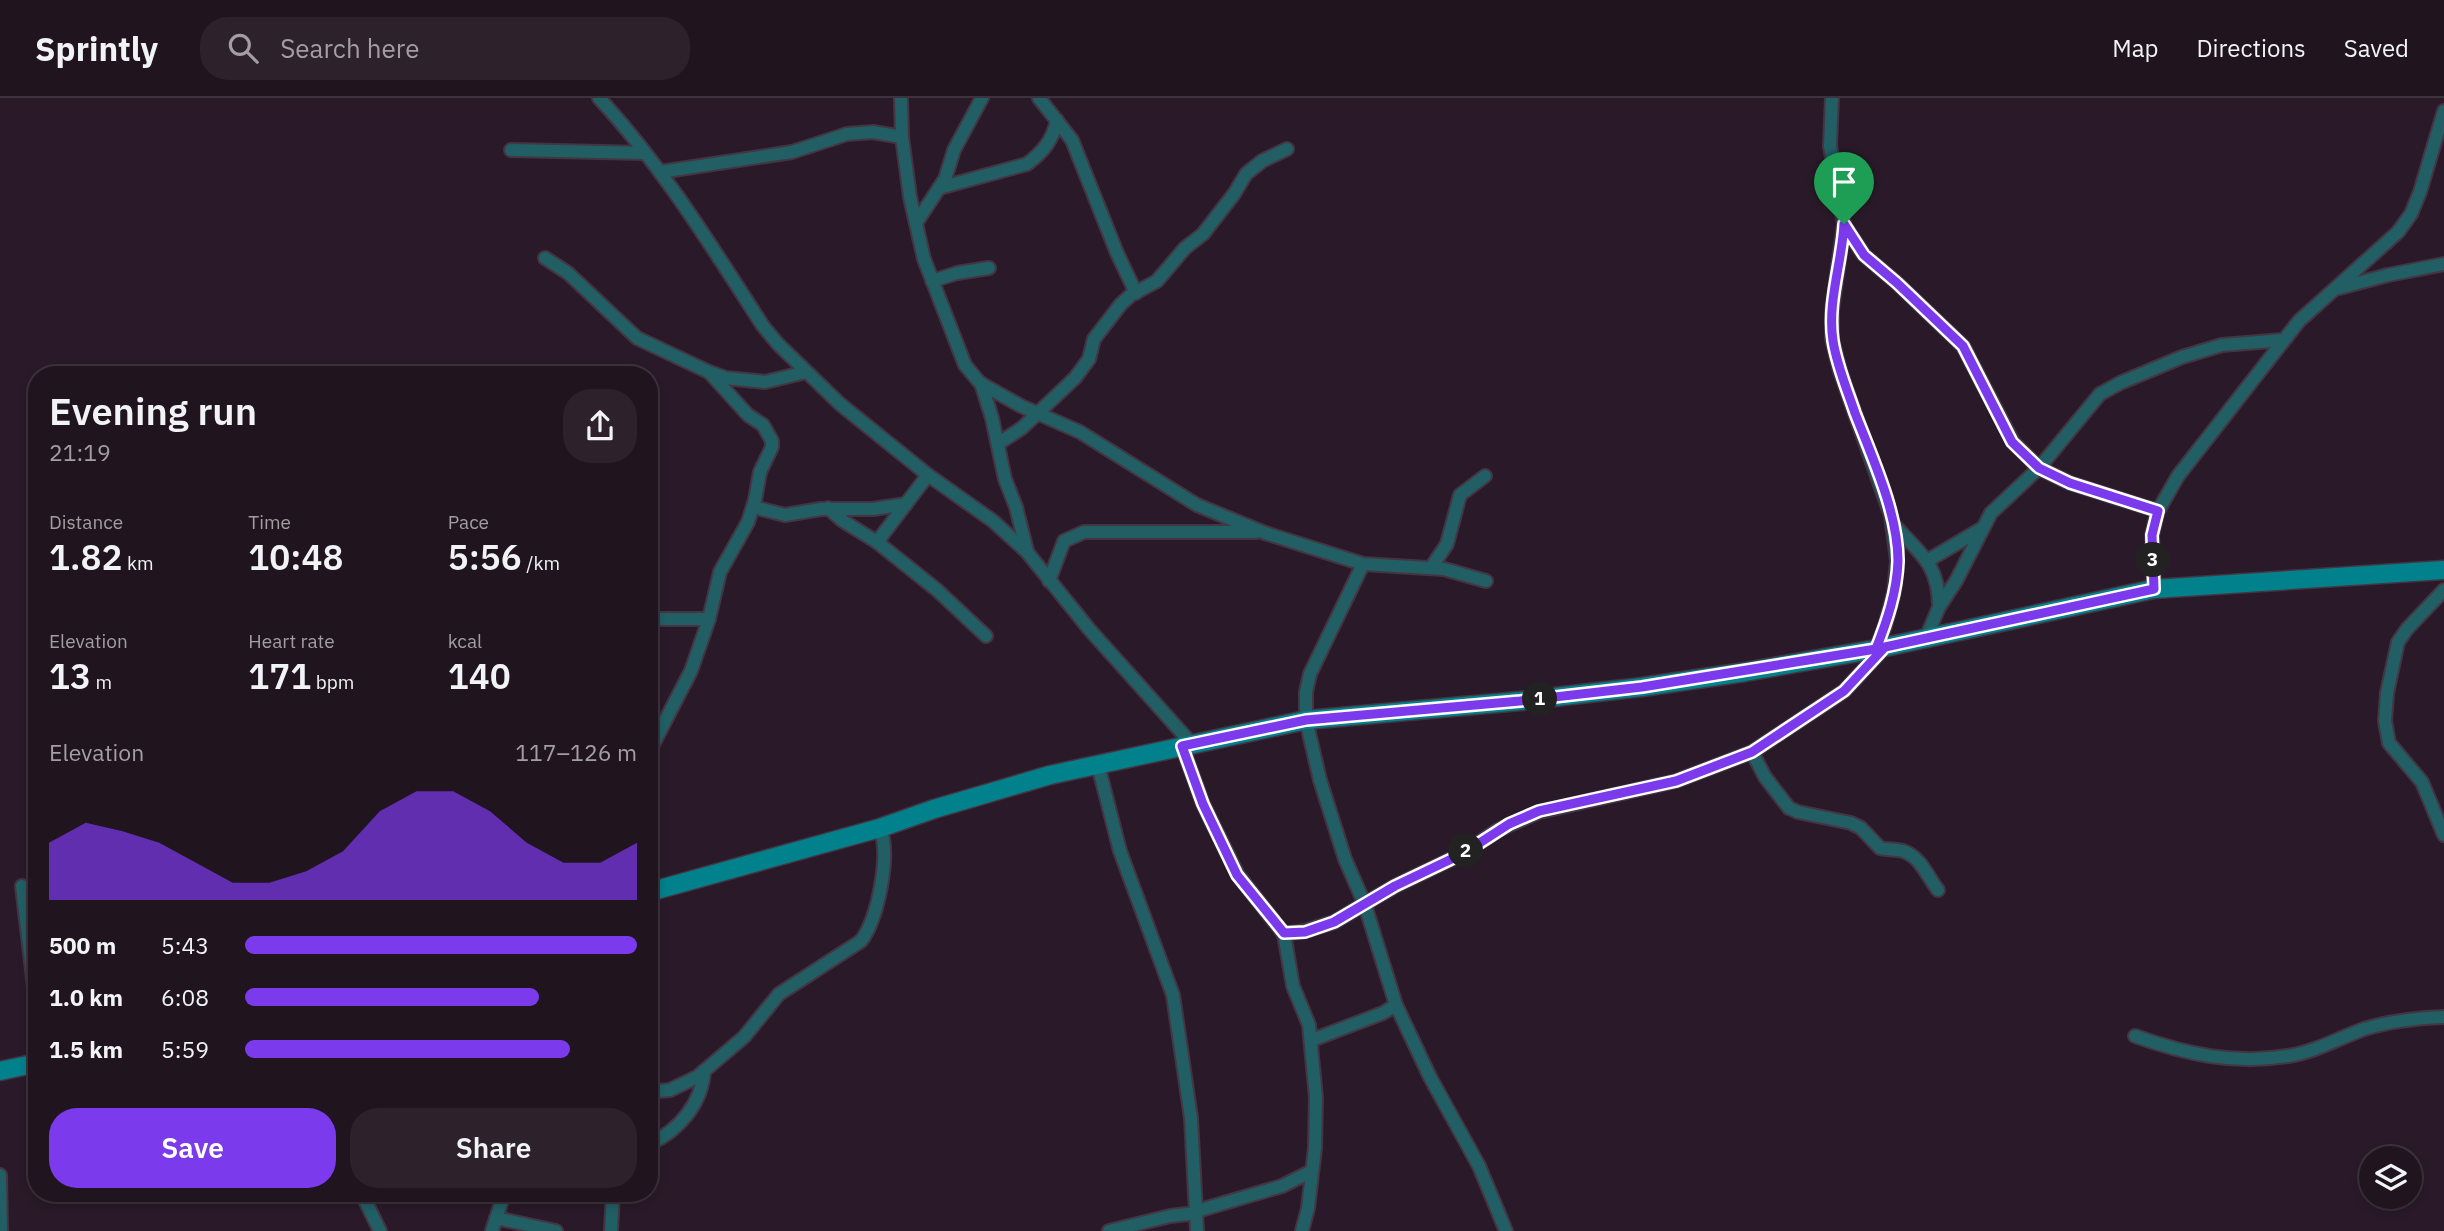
<!DOCTYPE html>
<meta charset="utf-8">
<style>
:root{--surface:#20141f;--page:#2d212c;--text:#f1f3f6;--muted:#a29ea4;--line:#3d333d;--accent:#7c3aed}
body{margin:0;font-family:"IBM Plex Sans",sans-serif;background:var(--page);color:var(--text);height:100vh;display:flex;flex-direction:column;font-size:26px;white-space:nowrap}
*{box-sizing:border-box;margin:0}
p{font-size:23px;color:var(--muted)}
.icon{flex:none;width:38px;height:38px;fill:none;stroke:currentColor;stroke-width:2;stroke-linecap:round;stroke-linejoin:round}
.map{position:relative;flex:1;overflow:hidden}
.sheet{position:absolute;left:28px;top:268px;width:630px;height:836px;display:flex;flex-direction:column;background:var(--surface);border-radius:28px;box-shadow:0 4px 10px #0003,0 0 0 2px var(--line)}
.sheet>*{flex:none}
.fabs{position:absolute;left:2359px;top:1048px;display:grid;gap:14px}
.fabs a{display:grid;place-items:center;width:63px;height:63px;border-radius:50%;background:var(--surface);box-shadow:0 4px 10px #0003,0 0 0 2px var(--line);font-size:35px}
.pin{position:absolute;display:grid;place-items:center;width:60px;height:60px;color:#fff;margin:-72px -30px;border-radius:50% 50% 50% 0;rotate:-45deg;box-shadow:0 0 7px #0007}
.pin .icon{rotate:45deg}
.km{position:absolute;width:35px;height:35px;margin:-18px;border-radius:50%;background:#222;color:#fff;font-size:19px;line-height:35px;text-align:center}
.round{display:grid;place-items:center;flex:none;width:74px;height:74px;border-radius:28px;background:var(--page)}
.headline{display:flex;align-items:center;justify-content:space-between;height:119px;padding:0 21px}
h1{font-size:38px;font-weight:600;line-height:52px}
.stats{display:grid;grid-template-columns:repeat(3,1fr);gap:10px;height:119px;padding:7px 21px}
.stats div{display:grid;align-content:center}
.stats b{font-size:35px;font-weight:600}
.stats small{font-size:19px;font-weight:400}
.stats p{font-size:19px}
.chart{height:196px;padding:14px 21px}
.chart p{display:flex;justify-content:space-between}
.chart svg{width:100%;height:126px;margin-top:7px;fill:var(--accent);opacity:.7}
.button{display:flex;gap:14px;margin-top:auto;padding:14px 21px}
.button a{flex:1;height:80px;border-radius:28px;background:var(--accent);color:#fff;font-size:28px;font-weight:600;line-height:80px;text-align:center}
.button a+a{background:var(--page);color:var(--text)}
ul{padding:0 21px;list-style:none;font-size:23px}
li{display:grid;grid-template-columns:112px 84px 1fr;align-items:center;height:52px}
li i{height:18px;border-radius:9px;background:var(--accent)}
header{display:flex;align-items:center;gap:42px;box-sizing:border-box;height:98px;padding:0 35px;background:var(--surface);border-bottom:2px solid var(--line)}
header strong{font-size:33px}
nav{display:flex;gap:38px;margin-inline-start:auto;font-size:24px}
.search{width:490px;height:63px;background:var(--page);display:flex;align-items:center;gap:18px;box-sizing:border-box;padding:0 24px;border-radius:28px;color:var(--muted);font-size:26px}
.map>svg:first-child{display:block}
</style>
<header>
<strong>Sprintly</strong>
<div class="search"><svg class="icon" aria-label="search" viewBox="0 0 24 24"><circle cx="10" cy="10" r="6"/><path d="M15 15l6 6"/></svg>Search here</div>
<nav><a>Map</a><a>Directions</a><a>Saved</a></nav>
</header>
<div class="map">
<svg width="2444" height="1133" viewBox="0 0 2444 1133">
<rect width="100%" height="100%" fill="#2a1a29"/>
<g fill="none" stroke-linecap="round" stroke-linejoin="round">
<defs>
<g id="street">
<path d="M599,0C663,69 712,149 763,228L778,246L840,306L928,377L993,423L1027,454L1089,531L1191,645"/>
<path d="M901,0L902,39L910,99L924,161L965,267L980,285L1021,308L1080,334L1197,407L1265,435L1363,466L1444,471L1486,483"/>
<path d="M1039,0L1072,42L1117,155L1136,195"/>
<path d="M1832,0L1830,48L1844,126L1832,212V241L1840,273L1891,418L1897,463L1894,494L1885,528L1876,551"/>
<path d="M511,52L645,55"/>
<path d="M660,74L792,54L847,36L873,34L902,39"/>
<path d="M939,90L1027,66C1043,54 1053,42 1057,22"/>
<path d="M916,125L945,81L954,52L982,0"/>
<path d="M1844,127L1864,157L1897,185L1963,248L2013,344L2039,370L2070,385L2158,413"/>
<path d="M545,160L568,175L637,240L709,274L726,280L765,284L806,274"/>
<path d="M932,183L957,175L989,170"/>
<path d="M2339,190L2388,177L2444,166"/>
<path d="M981,285L992,320L1005,381L1016,409L1027,453"/>
<path d="M999,345L1022,330L1075,280L1089,261L1094,241L1121,206L1131,197L1157,183L1185,150L1203,136L1234,96L1246,76L1262,63L1287,51"/>
<path d="M753,409L785,417L821,411H873L906,406"/>
<path d="M828,410L843,423L877,444L937,492L986,538"/>
<path d="M1894,427C1921,456 1939,467 1939,509"/>
<path d="M877,444L928,377"/>
<path d="M1927,463L1981,431"/>
<path d="M1363,466L1310,576L1306,594V622L1320,682L1345,761L1365,807L1396,907L1430,979L1479,1068L1506,1133"/>
<path d="M1431,470L1447,446L1460,397L1485,378"/>
<path d="M1049,483L1064,443L1084,434H1256"/>
<path d="M2154,491L2152,437L2155,424L2158,413L2178,378L2299,223L2398,134L2411,116L2420,94L2444,13"/>
<path d="M2444,492L2407,531L2398,544L2387,595L2385,623L2389,645L2422,684L2444,737"/>
<path d="M649,521H709"/>
<path d="M1926,540L1939,509L1956,483L1991,415L2039,370L2100,296L2120,285L2182,259L2222,247L2283,242"/>
<path d="M1182,648L1203,706L1238,777L1284,836L1293,888L1309,927L1316,1000L1315,1050L1308,1110L1302,1133"/>
<path d="M649,654L691,573L709,521L720,474L748,424L755,402L760,374L772,349V343L763,327L748,317L709,274"/>
<path d="M1752,654L1765,679L1789,710L1798,714L1851,725L1861,730L1880,750C1888,752 1895,751 1903,753C1921,759 1927,778 1938,792"/>
<path d="M1098,667L1120,753L1173,897L1191,1020L1197,1133"/>
<path d="M22,788L37,914"/>
<path d="M1284,836L1305,833L1334,824L1395,788L1464,755L1498,732L1539,714L1676,683L1752,654L1844,593L1885,549"/>
<path d="M2135,938C2185,956 2235,967 2288,958C2315,954 2339,940 2364,931C2390,923 2417,920 2444,919"/>
<path d="M1312,942L1383,915L1396,907"/>
<path d="M649,994L670,992L697,979L744,939L779,896L861,843C878,820 891,757 880,730"/>
<path d="M649,1046C679,1033 702,1005 704,973"/>
<path d="M0,1077L1,1133"/>
<path d="M362,1096L380,1133"/>
<path d="M1197,1113L1282,1088L1312,1073"/>
<path d="M496,1120L556,1133"/>
<path d="M492,1133L504,1096"/>
<path d="M611,1133L613,1096"/>
<path d="M1109,1133L1170,1118L1197,1115"/>
</g>
<g id="secondary">
<path d="M649,794L880,730L934,711L1050,677L1306,622L1520,603L1642,589L1745,574L1876,551L2154,491L2444,472"/>
<path d="M0,973L37,965"/>
</g>
</defs>
<use href="#street" stroke="#443543" stroke-width="16"/>
<use href="#secondary" stroke="#443543" stroke-width="21"/>
<use href="#street" stroke="#215f65" stroke-width="12"/>
<use href="#secondary" stroke="#00818b" stroke-width="18"/>
</g>
<g fill="none" stroke-linecap="round" stroke-linejoin="round">
<defs>
<path id="route" d="M1844,126L1864,157L1897,185L1963,248L2012,344L2039,370L2070,385L2158,413L2152,437L2154,491L1885,549L1844,593L1752,654L1676,683L1539,713L1509,726L1464,755L1395,788L1334,824L1305,834L1284,835L1237,777L1203,706L1182,648L1306,622L1520,603L1642,589L1876,551C1887,523 1897,494 1898,463C1898,415 1872,359 1855,315C1847,291 1837,268 1833,243C1827,204 1842,165 1844,126Z"/>
</defs>
<use href="#route" stroke="#fff" stroke-width="14"/>
<use href="#route" stroke="#7c3aed" stroke-width="9"/>
</g>
</svg>
<div class="fabs">
<a><svg class="icon" aria-label="layers" viewBox="0 0 24 24"><path d="M12 4l9 5-9 5-9-5zM3 14l9 5 9-5"/></svg></a>
</div>
<div class="pin" style="left:1844px;top:126px;background:#1e9e55"><svg class="icon" aria-label="arrive" viewBox="0 0 24 24"><path d="M6 21V4h12l-3 4 3 4H6"/></svg></div>
<b class="km" style="left:1540px;top:601px">1</b>
<b class="km" style="left:1466px;top:753px">2</b>
<b class="km" style="left:2153px;top:462px">3</b>
<section class="sheet">
<div class="headline"><div><h1>Evening run</h1><p>21:19</p></div><a class="round"><svg class="icon" aria-label="share" viewBox="0 0 24 24"><path d="M12 15V3M7 8l5-5 5 5M5 13v7h14v-7"/></svg></a></div>
<div class="stats">
<div><p>Distance</p><b>1.82<small> km</small></b></div>
<div><p>Time</p><b>10:48</b></div>
<div><p>Pace</p><b>5:56<small> /km</small></b></div>
</div>
<div class="stats">
<div><p>Elevation</p><b>13<small> m</small></b></div>
<div><p>Heart rate</p><b>171<small> bpm</small></b></div>
<div><p>kcal</p><b>140</b></div>
</div>
<div class="chart"><p><span>Elevation</span>117–126 m</p>
<svg viewBox="0 0 160 44" preserveAspectRatio="none"><path d="M0 44V24L10 17L20 20L30 24L40 31L50 38L60 38L70 34L80 27L90 13L100 6L110 6L120 13L130 24L140 31L150 31L160 24V44z"/></svg>
</div>
<ul>
<li><b>500 m</b>5:43<i style="width:100%"></i></li>
<li><b>1.0 km</b>6:08<i style="width:75%"></i></li>
<li><b>1.5 km</b>5:59<i style="width:83%"></i></li>
</ul>
<div class="button"><a>Save</a><a>Share</a></div>
</section>
</div>
